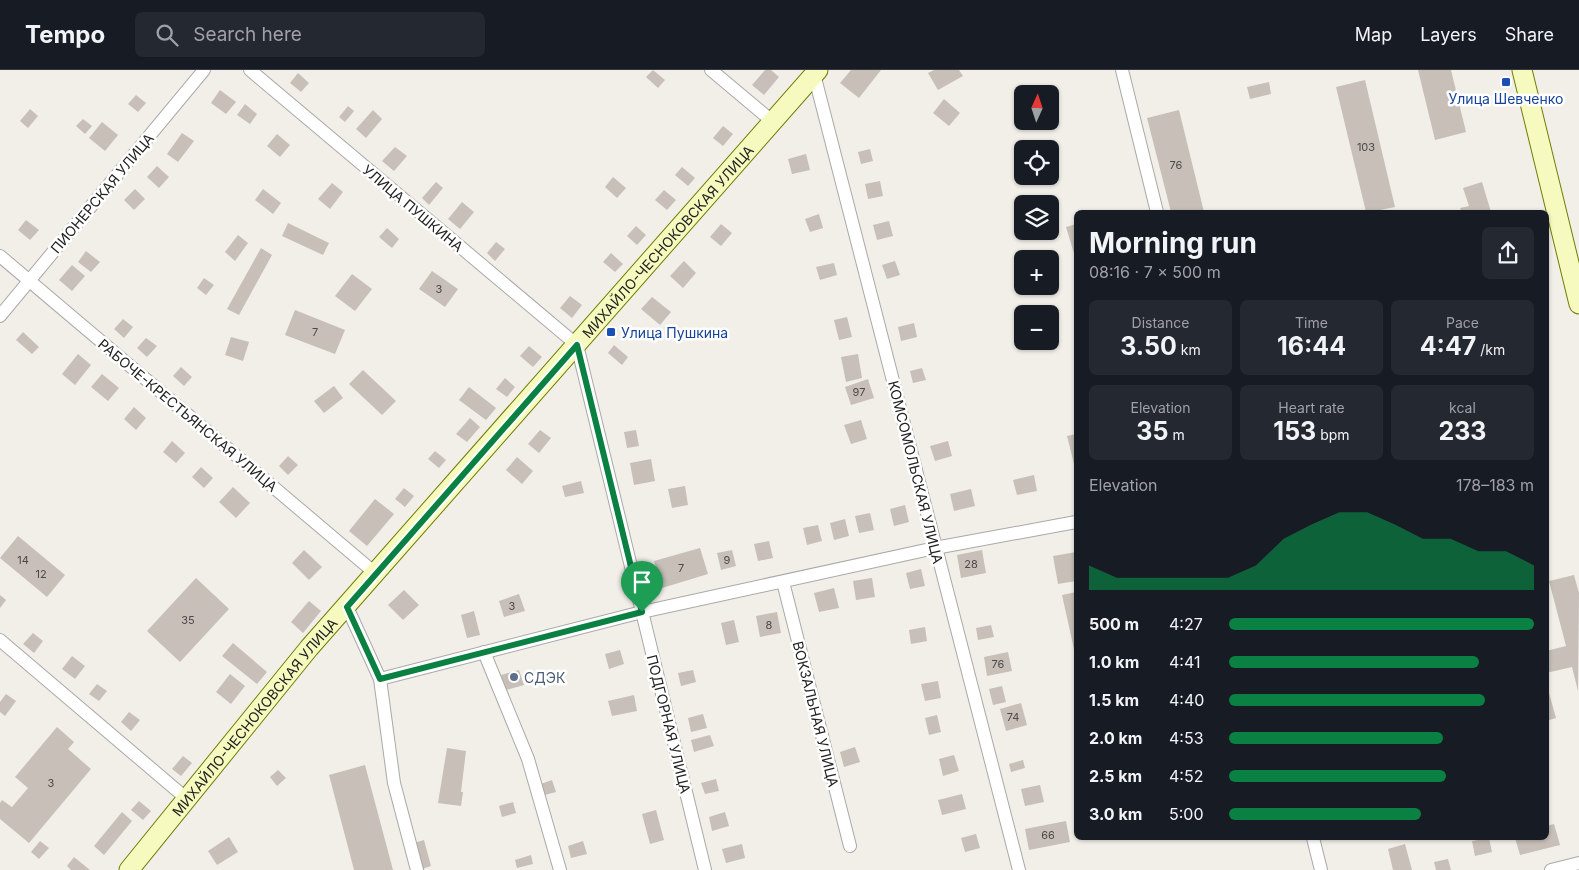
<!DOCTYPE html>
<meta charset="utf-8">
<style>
:root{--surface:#171b24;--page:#242831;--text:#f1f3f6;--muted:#9ea1a6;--line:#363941;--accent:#0b8043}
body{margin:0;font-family:Inter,sans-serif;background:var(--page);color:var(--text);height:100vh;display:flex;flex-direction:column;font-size:19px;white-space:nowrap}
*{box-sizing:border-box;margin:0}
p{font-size:16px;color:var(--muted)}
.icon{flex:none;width:28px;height:28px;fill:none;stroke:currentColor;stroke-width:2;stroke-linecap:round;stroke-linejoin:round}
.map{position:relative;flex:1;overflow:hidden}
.panel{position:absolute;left:1074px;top:140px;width:475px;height:630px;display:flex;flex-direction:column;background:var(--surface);border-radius:8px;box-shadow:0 1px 4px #0004}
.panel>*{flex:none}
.needle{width:32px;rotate:3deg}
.buttons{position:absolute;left:1014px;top:15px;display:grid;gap:10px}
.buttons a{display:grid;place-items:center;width:45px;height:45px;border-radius:8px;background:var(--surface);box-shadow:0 1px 4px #0004;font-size:25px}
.pin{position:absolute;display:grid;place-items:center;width:42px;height:42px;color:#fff;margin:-51px -21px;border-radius:50% 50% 50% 0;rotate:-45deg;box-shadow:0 0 5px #0007}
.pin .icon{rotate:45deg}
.round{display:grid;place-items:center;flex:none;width:52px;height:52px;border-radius:8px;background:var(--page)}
.summary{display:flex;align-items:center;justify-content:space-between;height:85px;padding:0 15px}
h1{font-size:28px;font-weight:700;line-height:38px}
.metrics{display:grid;grid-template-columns:repeat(3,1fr);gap:8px;height:85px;padding:5px 15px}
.metrics div{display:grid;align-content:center;border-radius:8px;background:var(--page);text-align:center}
.metrics b{font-size:25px;font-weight:700}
.metrics small{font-size:14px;font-weight:400}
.metrics p{font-size:14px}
.chart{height:140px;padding:10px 15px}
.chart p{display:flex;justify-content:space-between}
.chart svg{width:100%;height:90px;margin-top:5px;fill:var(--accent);opacity:.7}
ul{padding:0 15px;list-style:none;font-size:16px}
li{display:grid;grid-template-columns:80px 60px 1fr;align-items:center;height:38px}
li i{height:12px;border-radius:6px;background:var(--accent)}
header{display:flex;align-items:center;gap:30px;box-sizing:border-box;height:70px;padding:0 25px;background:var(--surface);border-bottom:1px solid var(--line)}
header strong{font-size:24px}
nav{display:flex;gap:28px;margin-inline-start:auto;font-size:18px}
.search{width:350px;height:45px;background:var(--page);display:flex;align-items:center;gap:12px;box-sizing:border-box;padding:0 18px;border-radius:8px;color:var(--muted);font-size:19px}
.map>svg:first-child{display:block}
</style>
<header>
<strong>Tempo</strong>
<div class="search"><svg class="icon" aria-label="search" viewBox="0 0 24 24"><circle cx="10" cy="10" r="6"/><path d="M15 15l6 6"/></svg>Search here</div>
<nav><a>Map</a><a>Layers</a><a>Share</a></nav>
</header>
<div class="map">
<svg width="1579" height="800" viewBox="0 0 1579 800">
<rect width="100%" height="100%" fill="#f2efe9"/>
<g fill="#c7bfb8">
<path d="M653,0L665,10L658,18L646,7Z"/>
<path d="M765,0H771L779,7L764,25L752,15Z"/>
<path d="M851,0H881L859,28L840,13Z"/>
<path d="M934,0H959L963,6L938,20L928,3Z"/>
<path d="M1418,0H1451L1466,62L1435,70Z"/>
<path d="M298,3L309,13L301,22L290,13Z"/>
<path d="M1365,10L1395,137L1370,142H1366L1336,17Z"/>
<path d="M1269,12L1271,24L1250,29L1247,17Z"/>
<path d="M220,20L236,32L226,44L211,33Z"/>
<path d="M136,25L146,33L138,42L128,34Z"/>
<path d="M944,29L960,43L949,56L933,43Z"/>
<path d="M245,34L257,44L250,54L237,45Z"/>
<path d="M348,36L354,41L345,52L339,47Z"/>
<path d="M30,39L38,46L28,58L20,51Z"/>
<path d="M373,40L382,49L366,68L356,59Z"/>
<path d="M1179,40L1204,142H1171L1147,48Z"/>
<path d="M83,49L92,56L85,64L76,56Z"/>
<path d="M102,52L118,65L105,81L89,68Z"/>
<path d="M723,56L733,64L723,76L713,68Z"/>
<path d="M182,63L194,71L178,92L167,84Z"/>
<path d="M277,64L290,75L280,87L267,76Z"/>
<path d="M395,77L407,86L394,101L382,91Z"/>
<path d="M870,79L873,91L861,94L858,82Z"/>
<path d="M806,84L810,100L792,104L788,89Z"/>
<path d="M157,96L169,107L159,118L147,107Z"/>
<path d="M682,97L695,108L688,116L675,105Z"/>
<path d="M613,107L626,118L617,128L605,117Z"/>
<path d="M880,111L883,126L868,129L865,114Z"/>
<path d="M436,112L443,118L429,135L422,128Z"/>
<path d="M1482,112L1491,142H1462L1460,138L1469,136L1463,118Z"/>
<path d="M332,113L343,122L330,139L318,129Z"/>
<path d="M135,119L145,129L134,140L124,130Z"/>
<path d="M263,119L281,133L273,144L255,130Z"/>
<path d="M664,120L676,130L667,140L655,130Z"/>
<path d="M462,132L474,142L460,159L448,149Z"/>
<path d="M819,144L823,158L810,162L805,149Z"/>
<path d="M26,150L39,160L30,170L18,160Z"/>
<path d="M889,151L893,166L877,170L873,155Z"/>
<path d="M288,153L329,173L323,185L282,166Z"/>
<path d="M721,154L732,163L721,176L710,167Z"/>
<path d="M1076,154V190L1066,157Z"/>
<path d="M636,156L646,165L637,175L627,166Z"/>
<path d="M387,158L399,169L392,178L379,167Z"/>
<path d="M238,165L248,173L235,191L225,182Z"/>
<path d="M496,172L505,179L495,191L487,183Z"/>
<path d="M261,178L272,185L239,245L227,239Z"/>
<path d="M86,181L100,192L91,202L78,192Z"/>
<path d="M611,183L623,194L615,202L603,192Z"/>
<path d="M684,191L696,203L683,218L670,206Z"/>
<path d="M895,191L900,205L887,209L882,195Z"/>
<path d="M834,193L837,205L820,210L816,197Z"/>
<path d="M72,195L85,206L72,221L59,210Z"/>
<path d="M432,201L458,219L445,237L419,219Z"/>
<path d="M352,204L372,219L355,241L335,226Z"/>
<path d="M204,208L214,215L206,225L197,218Z"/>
<path d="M570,226L582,235L572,248L560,238Z"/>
<path d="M652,227L671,242L660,255L641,239Z"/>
<path d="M295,240L345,260L335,284L285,265Z"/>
<path d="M847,247L852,267L839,270L834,250Z"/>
<path d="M123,249L133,257L124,268L114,259Z"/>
<path d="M914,253L917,267L901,271L898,257Z"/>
<path d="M23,262L39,277L32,284L16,270Z"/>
<path d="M231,267L249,272L243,291L225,285Z"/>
<path d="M146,268L157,276L147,287L137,278Z"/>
<path d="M614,275L628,287L622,295L608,283Z"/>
<path d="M529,276L542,287L533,297L520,286Z"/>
<path d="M78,284L91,295L75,315L62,304Z"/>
<path d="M858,284L862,308L846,312L841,287Z"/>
<path d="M181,297L192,307L184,316L173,306Z"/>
<path d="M922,298L926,310L913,313L910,301Z"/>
<path d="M363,300L396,331L382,345L349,314Z"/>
<path d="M102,304L119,318L108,331L91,317Z"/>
<path d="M505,308L515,317L507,327L496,319Z"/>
<path d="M868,309L874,328L851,335L845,317Z"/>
<path d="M334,316L343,328L324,343L314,331Z"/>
<path d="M469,317L496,338L486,350L459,330Z"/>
<path d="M134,337L146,348L136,360L124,349Z"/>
<path d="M470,348L480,357L467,372L456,364Z"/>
<path d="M861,350L867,369L851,374L844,355Z"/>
<path d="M540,360L551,368L539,383L528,374Z"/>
<path d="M636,360L639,376L627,378L624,362Z"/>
<path d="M1076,364V402L1067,366Z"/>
<path d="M172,371L185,383L176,393L163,382Z"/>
<path d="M948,371L952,386L935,391L930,376Z"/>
<path d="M435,381L446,390L439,398L428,389Z"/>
<path d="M288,386L298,395L288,405L279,396Z"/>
<path d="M517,387L533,401L522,414L506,400Z"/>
<path d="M651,389L655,411L634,415L630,393Z"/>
<path d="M201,397L213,408L204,418L192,407Z"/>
<path d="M1034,405L1037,421L1017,425L1013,410Z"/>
<path d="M581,411L584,423L565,427L562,416Z"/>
<path d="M685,416L688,435L672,438L668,419Z"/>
<path d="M233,417L250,433L236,448L219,432Z"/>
<path d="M404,418L414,426L405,437L395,429Z"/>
<path d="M971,419L975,436L954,441L950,424Z"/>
<path d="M375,429L394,444L367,476L349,461Z"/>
<path d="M905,435L909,452L894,456L890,439Z"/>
<path d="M870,443L874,460L859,463L855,446Z"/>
<path d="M845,449L849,466L834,470L830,453Z"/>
<path d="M818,455L822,471L807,475L803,458Z"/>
<path d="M18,466L65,505L47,527L0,488Z"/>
<path d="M769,471L773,488L758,491L754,474Z"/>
<path d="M700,478L708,504L662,518L654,491Z"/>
<path d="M304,480L322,497L309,510L292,493Z"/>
<path d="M732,480L736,496L721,500L717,483Z"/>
<path d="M982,480L986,503L961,508L957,485Z"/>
<path d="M1076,482V511L1058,514L1053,486Z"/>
<path d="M921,499L925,516L910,519L906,503Z"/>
<path d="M1574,505L1579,523L1578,621L1572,597L1546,603V581L1566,576L1549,511Z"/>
<path d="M196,508L229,539L180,592L147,561Z"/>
<path d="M872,508L875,527L856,530L853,511Z"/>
<path d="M834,518L839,538L819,542L814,523Z"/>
<path d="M404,520L419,535L403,550L388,535Z"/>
<path d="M1076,522V584H1075L1062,525Z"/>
<path d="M519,524L525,541L504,547L499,531Z"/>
<path d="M0,525L6,530L0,538Z"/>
<path d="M309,531L321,541L303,563L291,552Z"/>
<path d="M474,541L480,565L467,568L461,545Z"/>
<path d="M777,542L781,563L760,567L756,546Z"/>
<path d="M734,550L739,572L726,575L721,553Z"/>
<path d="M991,555L994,567L978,570L976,558Z"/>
<path d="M925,557L927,571L911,574L909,560Z"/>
<path d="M33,563L43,571L34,583L23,574Z"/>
<path d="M233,573L267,602L257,614L222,586Z"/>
<path d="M620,580L624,594L609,599L605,584Z"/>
<path d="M1008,582L1012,601L987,606L984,587Z"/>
<path d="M72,586L85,596L75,609L62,599Z"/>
<path d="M519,600L524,615L506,620L501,605Z"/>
<path d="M693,600L696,612L681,616L678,603Z"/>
<path d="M230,604L245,616L231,634L216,622Z"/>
<path d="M938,611L941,628L925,631L921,614Z"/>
<path d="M1546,612L1556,648L1546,651Z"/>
<path d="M97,614L107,621L99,631L89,624Z"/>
<path d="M1002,616L1006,632L993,635L989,619Z"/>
<path d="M6,624L16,631L5,646L0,642V632Z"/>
<path d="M634,625L637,641L612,646L608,631Z"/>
<path d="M1021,633L1027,655L1006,661L1000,639Z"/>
<path d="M129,642L140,650L131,661L121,652Z"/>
<path d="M703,644L707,658L691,662L688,648Z"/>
<path d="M937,645L941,662L929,665L925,648Z"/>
<path d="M57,657L74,672L68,679L91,699L29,773L0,749V733L2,730L12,737L28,718L15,707Z"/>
<path d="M710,665L714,676L694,682L691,670Z"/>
<path d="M855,677L860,692L844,697L840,682Z"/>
<path d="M447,678L466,681L461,722H463L461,736L438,733Z"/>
<path d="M954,685L959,701L943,706L939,689Z"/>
<path d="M183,686L192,693L181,706L172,699Z"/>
<path d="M1023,690L1025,698L1011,702L1009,694Z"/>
<path d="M365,695L393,800H354L329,705Z"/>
<path d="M278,700L286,708L277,716L270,707Z"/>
<path d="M716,709L719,721L705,724L701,713Z"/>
<path d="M552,710L556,722L541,726L538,715Z"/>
<path d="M1040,715L1044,732L1025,736L1021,719Z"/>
<path d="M962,724L966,739L942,745L938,730Z"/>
<path d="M139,731L151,741L143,750L131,740Z"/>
<path d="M513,732L516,743L502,747L499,736Z"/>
<path d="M656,740L664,770L650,774L642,744Z"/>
<path d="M122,742L132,751L104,785L94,776Z"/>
<path d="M725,742L729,756L712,761L709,747Z"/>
<path d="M1066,751L1070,772L1029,780L1025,759Z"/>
<path d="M1554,754L1560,775L1520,785L1515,768H1546V756Z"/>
<path d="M976,764L980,778L965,782L961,768Z"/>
<path d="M229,767L238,782L217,795L208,781Z"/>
<path d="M1489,768L1492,782L1475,786L1472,771Z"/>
<path d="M424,770L431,796L422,799L414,773Z"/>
<path d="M40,771L49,778L39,789L31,782Z"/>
<path d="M583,771L587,784L571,788L568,776Z"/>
<path d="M742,774L745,788L726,793L722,779Z"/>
<path d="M1405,774L1412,800H1393L1388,779Z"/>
<path d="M531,785L533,794L517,798L515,790Z"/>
<path d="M74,787L90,800H71L67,796Z"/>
<path d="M1448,789L1451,800H1436L1434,792Z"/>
</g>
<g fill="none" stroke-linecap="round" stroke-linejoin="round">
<defs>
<g id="minor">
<path d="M250,0L577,275L705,800"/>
<path d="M711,0L772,51"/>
<path d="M1122,0L1157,142"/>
<path d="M814,4L1019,800"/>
<path d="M0,186L375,503"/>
<path d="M0,246L204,0"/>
<path d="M783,512L850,776"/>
<path d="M347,537L380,609L642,542L935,478L1076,452"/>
<path d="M0,570L187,729"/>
<path d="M484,582L528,689L560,800"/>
<path d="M380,609L394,713L417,800"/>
<path d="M1313,768L1321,800"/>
<path d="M1551,800L1579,793"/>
</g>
<g id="secondary">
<path d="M1522,0L1579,234"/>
<path id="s1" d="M129,800L309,578L818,0"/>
</g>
</defs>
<use href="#minor" stroke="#a9a9a9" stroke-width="14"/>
<use href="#secondary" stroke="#707d05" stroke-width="21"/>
<use href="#minor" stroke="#fff" stroke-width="12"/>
<use href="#secondary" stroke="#f7fabf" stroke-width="19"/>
</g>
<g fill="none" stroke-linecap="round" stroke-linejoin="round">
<defs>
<path id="route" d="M577,275L642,542L380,609L347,537Z"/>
</defs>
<use href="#route" stroke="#fff" stroke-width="10"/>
<use href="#route" stroke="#0b8043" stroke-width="6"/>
</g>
<g fill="#1a4fb4" stroke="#fff" stroke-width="2">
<rect x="1501" y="7" width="10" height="10" rx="2.5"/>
<rect x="606" y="257" width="10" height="10" rx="2.5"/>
</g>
<circle fill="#5c6f8a" stroke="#fff" stroke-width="2" cx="514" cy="607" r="5"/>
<g text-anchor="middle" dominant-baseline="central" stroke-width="5" stroke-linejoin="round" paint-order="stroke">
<g font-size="11" fill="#4b4948">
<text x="1366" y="77">103</text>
<text x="1176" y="95">76</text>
<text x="439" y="219">3</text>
<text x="315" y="262">7</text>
<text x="859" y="322">97</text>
<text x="23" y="490">14</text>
<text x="727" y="490">9</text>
<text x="971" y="494">28</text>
<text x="681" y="498">7</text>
<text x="41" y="504">12</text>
<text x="512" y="536">3</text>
<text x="188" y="550">35</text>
<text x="769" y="555">8</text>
<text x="998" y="594">76</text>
<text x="1013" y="647">74</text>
<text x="51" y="713">3</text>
<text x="1048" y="765">66</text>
</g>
<g font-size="14" fill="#164399" stroke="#fff">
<text x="1506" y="28">Улица Шевченко</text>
<text x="621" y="262" text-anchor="start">Улица Пушкина</text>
</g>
<g font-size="14" fill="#222" stroke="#fff">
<text transform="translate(102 123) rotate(-50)">ПИОНЕРСКАЯ УЛИЦА</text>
<text transform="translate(413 138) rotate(40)">УЛИЦА ПУШКИНА</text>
<text stroke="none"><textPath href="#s1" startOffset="828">МИХАЙЛО-ЧЕСНОКОВСКАЯ УЛИЦА</textPath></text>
<text transform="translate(188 345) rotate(40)">РАБОЧЕ-КРЕСТЬЯНСКАЯ УЛИЦА</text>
<text transform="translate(916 402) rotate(76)">КОМСОМОЛЬСКАЯ УЛИЦА</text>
<text transform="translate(816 644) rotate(76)">ВОКЗАЛЬНАЯ УЛИЦА</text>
<text stroke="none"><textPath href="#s1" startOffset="198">МИХАЙЛО-ЧЕСНОКОВСКАЯ УЛИЦА</textPath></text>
<text transform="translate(669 654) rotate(76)">ПОДГОРНАЯ УЛИЦА</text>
</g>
<g font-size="14" fill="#4e5e75" stroke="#fff" text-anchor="start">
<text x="524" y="607">СДЭК</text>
</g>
</g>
</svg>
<div class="buttons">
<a><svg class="needle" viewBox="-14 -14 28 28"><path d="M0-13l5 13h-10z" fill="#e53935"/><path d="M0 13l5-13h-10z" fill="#9ea1a6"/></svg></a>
<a><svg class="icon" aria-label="locate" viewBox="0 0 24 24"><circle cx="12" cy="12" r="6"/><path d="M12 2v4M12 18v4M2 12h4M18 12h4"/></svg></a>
<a><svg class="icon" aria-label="layers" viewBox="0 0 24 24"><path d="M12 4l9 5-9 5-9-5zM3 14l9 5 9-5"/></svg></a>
<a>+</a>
<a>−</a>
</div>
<div class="pin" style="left:642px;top:542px;background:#1e9e55"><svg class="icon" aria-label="arrive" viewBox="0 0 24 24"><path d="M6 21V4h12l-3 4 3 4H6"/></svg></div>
<section class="panel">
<div class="summary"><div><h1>Morning run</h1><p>08:16 · 7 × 500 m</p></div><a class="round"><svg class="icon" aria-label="share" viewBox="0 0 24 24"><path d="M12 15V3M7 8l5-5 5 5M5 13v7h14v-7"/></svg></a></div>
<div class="metrics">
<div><p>Distance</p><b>3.50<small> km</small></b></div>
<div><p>Time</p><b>16:44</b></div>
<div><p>Pace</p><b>4:47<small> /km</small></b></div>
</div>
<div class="metrics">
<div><p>Elevation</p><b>35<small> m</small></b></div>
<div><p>Heart rate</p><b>153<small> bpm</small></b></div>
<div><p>kcal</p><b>233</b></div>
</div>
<div class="chart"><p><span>Elevation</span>178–183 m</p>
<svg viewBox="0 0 160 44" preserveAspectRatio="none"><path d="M0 44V32L10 38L20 38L30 38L40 38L50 38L60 32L70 19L80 12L90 6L100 6L110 12L120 19L130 19L140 25L150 25L160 32V44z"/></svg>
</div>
<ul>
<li><b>500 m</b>4:27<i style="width:100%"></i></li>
<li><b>1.0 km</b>4:41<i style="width:82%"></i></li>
<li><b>1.5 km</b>4:40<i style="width:84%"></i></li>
<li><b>2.0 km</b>4:53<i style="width:70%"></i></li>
<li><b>2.5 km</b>4:52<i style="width:71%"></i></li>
<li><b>3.0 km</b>5:00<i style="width:63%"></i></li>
</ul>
</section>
</div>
